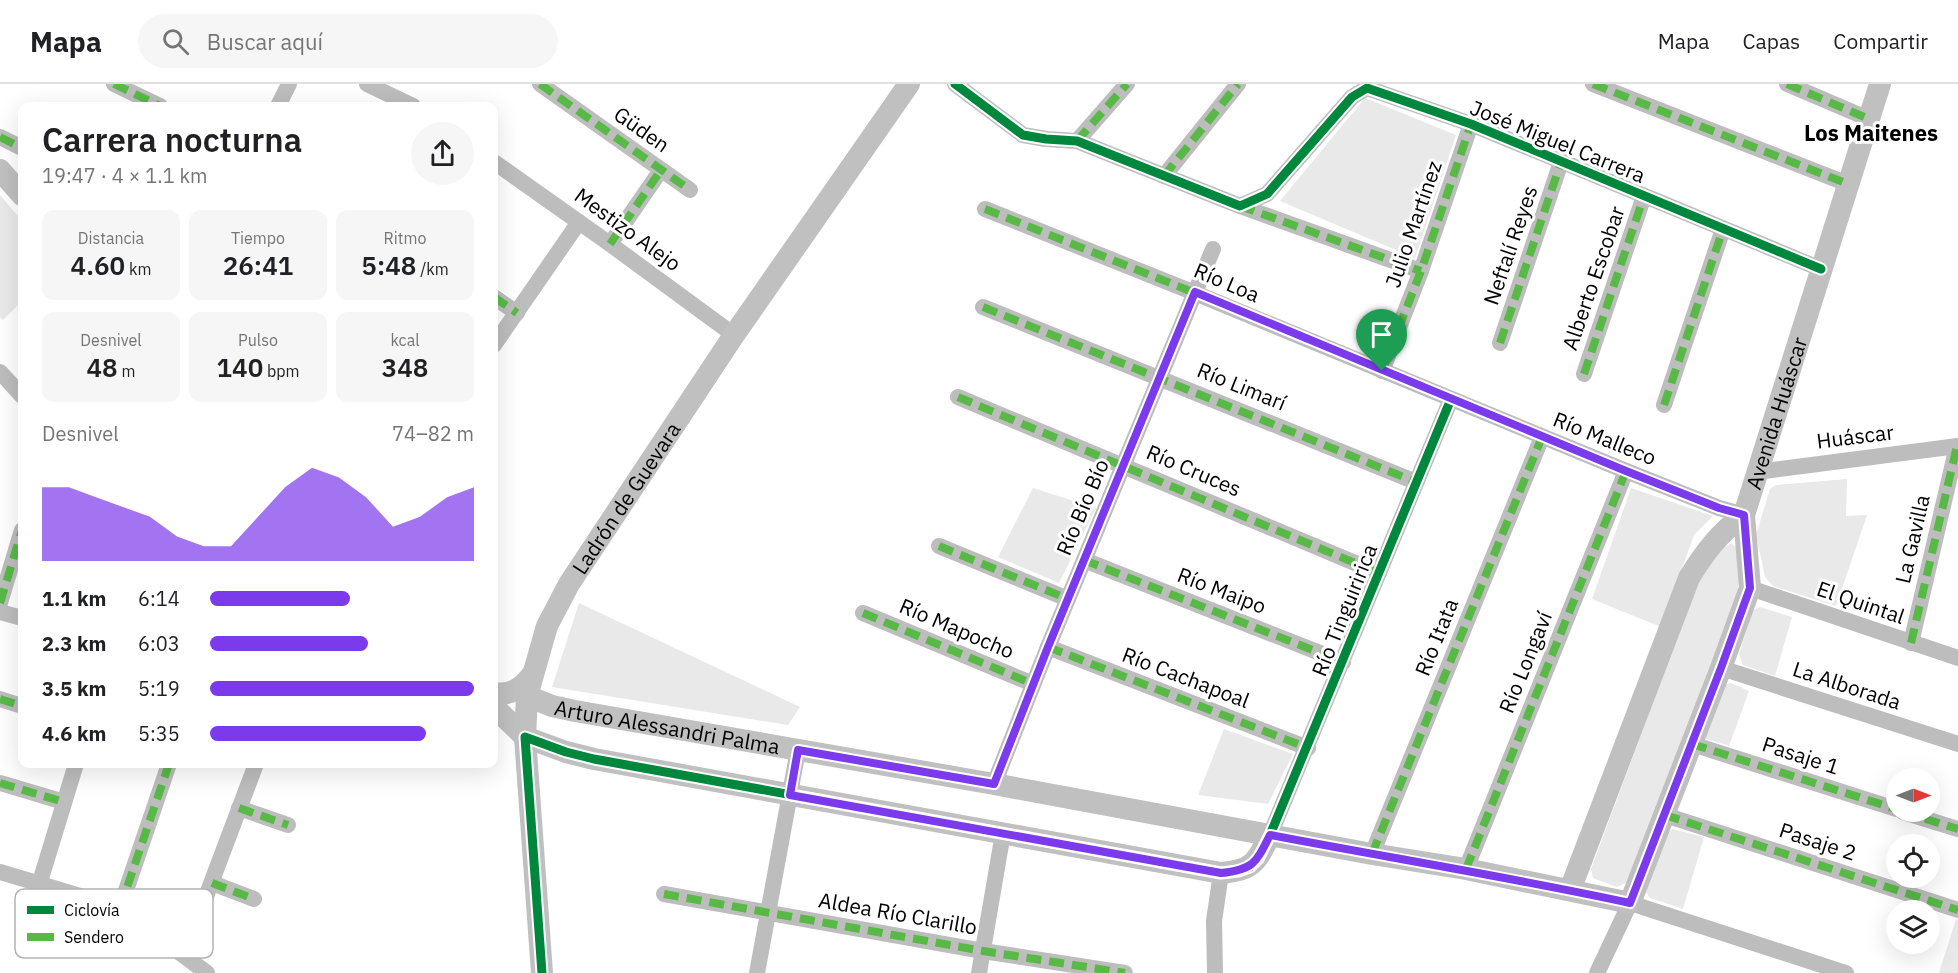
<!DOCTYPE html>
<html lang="es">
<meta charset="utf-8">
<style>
:root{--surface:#fff;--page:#f6f6f6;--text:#202124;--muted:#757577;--line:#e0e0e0;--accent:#7c3aed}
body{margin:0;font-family:"IBM Plex Sans",sans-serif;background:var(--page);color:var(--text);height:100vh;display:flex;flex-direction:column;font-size:22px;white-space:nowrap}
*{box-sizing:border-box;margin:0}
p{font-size:20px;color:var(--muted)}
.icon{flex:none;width:33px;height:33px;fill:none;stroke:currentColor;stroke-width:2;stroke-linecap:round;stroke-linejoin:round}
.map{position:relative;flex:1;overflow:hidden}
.sheet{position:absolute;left:18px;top:18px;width:480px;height:666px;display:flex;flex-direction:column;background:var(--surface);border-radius:12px;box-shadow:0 6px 24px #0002}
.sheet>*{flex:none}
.needle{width:39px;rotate:90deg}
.buttons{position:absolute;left:1886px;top:684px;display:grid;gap:12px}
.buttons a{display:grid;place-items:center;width:54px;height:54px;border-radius:50%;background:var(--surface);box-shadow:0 6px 24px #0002;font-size:30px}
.pin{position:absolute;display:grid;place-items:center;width:51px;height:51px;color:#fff;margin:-62px -26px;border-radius:50% 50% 50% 0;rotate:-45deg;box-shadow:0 0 6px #0007}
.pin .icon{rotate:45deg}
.round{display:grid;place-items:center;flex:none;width:63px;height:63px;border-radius:32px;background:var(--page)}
.summary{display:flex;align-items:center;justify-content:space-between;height:102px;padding:0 24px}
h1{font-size:33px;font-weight:600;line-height:45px}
.figures{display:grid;grid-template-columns:repeat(3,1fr);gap:9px;height:102px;padding:6px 24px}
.figures div{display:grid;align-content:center;border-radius:12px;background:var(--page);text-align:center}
.figures b{font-size:26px;font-weight:600}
.figures small{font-size:16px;font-weight:400}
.figures p{font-size:16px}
.chart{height:168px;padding:12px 24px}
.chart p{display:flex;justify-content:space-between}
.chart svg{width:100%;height:108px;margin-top:6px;fill:var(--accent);opacity:.7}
ul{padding:0 24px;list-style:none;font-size:20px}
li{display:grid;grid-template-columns:96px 72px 1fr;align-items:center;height:45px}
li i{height:15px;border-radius:8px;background:var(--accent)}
header{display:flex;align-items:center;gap:36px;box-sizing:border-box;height:84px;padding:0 30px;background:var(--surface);border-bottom:2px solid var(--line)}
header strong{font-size:28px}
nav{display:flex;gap:33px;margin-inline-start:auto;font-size:21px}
.search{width:420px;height:54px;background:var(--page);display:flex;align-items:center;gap:15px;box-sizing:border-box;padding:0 21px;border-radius:33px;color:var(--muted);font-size:22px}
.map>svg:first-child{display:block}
</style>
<header>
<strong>Mapa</strong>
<div class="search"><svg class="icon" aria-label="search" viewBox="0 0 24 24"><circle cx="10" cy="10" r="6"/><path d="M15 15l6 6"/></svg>Buscar aquí</div>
<nav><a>Mapa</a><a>Capas</a><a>Compartir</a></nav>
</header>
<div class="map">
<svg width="1958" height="889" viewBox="0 0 1958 889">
<rect width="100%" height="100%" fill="#fff"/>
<g fill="#e9e9e9">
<path d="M1365,14L1456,51L1415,174L1280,117Z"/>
<path d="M0,111L22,137V217L3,236L0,233Z"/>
<path d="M1847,395L1846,432L1867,431L1836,522L1773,502L1765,493L1756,451L1770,405L1776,401Z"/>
<path d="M1033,404L1096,424L1059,499L998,473Z"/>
<path d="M1631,404L1713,432L1694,451L1661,543L1592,515Z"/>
<path d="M1732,459L1737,465L1739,495L1737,513L1628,798L1617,803L1593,794L1591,785L1695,506C1704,488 1712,468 1732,459Z"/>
<path d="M579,519L800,623L788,641L552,603Z"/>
<path d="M1760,523L1792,533L1775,592L1743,581L1739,570L1753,526Z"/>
<path d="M1731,599L1749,607L1729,662L1704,654L1724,601Z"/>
<path d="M1224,645L1293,670L1268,720L1198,711Z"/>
<path d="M1673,745L1704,753L1683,825L1650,814L1646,808L1666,750Z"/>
<path d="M1956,835L1958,836V889H1939Z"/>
</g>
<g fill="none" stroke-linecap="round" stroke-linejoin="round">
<g stroke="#bdbdbd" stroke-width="16">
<path d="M114,0L160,22"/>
<path d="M367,0L413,22"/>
<path d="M540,0L690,106"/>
<path d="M955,0L1023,51L1046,55L1077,57L1240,122L1267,110L1352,13L1367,4L1471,40L1821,185"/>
<path d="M1593,0L1848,100"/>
<path d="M1787,0L1869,35"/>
<path d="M278,22L289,0"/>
<path d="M0,53L22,64"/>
<path d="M1077,57L1127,0"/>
<path d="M494,78L610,160L734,251"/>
<path d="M1164,92L1238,0"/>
<path d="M1240,122L1421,187"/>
<path d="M985,125L1195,209L1626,387L1719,424L1744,431"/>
<path d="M610,160L661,86"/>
<path d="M494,213L517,229"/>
<path d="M983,223L1416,398"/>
<path d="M1500,259L1561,78"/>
<path d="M494,261L579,138"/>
<path d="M1382,287L1421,187L1471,40"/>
<path d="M0,288L22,312"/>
<path d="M1584,290L1644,112"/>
<path d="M958,313L1379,489"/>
<path d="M1664,321L1723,145"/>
<path d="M1757,388L1958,362"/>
<path d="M939,462L1068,515"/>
<path d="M1084,476L1343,578"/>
<path d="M1750,504L1958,574"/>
<path d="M0,519L22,446"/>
<path d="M0,528L22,534"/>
<path d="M863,529L1033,600"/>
<path d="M1911,559L1957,362"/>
<path d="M1048,563L1308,664"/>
<path d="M1721,584L1958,660"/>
<path d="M0,615L22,622"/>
<path d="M1692,660L1896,725"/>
<path d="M0,699L64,718"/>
<path d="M994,700L1048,563L1213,165"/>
<path d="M239,724L288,741"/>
<path d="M1903,728L1958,745"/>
<path d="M1665,731L1958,826"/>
<path d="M1270,751L1451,315"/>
<path d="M1372,770L1542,353"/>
<path d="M1466,785L1626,387"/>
<path d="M0,788L120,824L207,889"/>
<path d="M212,799L254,815"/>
<path d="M39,801L76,680"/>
<path d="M664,810L983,867L1125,889"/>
<path d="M120,824L169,680"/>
<path d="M184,871L256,680"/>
<path d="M757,889L798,666"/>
<path d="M979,889L1003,749"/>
<path d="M1215,889L1214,837L1221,789"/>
<path d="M1597,889L1630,819L1846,889"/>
</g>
<g stroke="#c0c0c0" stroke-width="22">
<path d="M0,86L22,111"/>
<path d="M494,609C511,612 522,604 532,591"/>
<path id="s1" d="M527,612L552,622L575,627L994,700L1372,770L1466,785L1630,819L1721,584L1750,504L1744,431"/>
<path d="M494,623L525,653L566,668L594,675L1221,789C1253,786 1256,779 1270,751"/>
<path id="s2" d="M1570,806L1689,494C1704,469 1720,448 1744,431L1880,0"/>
<path id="s3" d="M542,889L525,653L527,612L547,542L569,500L734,251L909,0"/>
</g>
<g stroke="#58b947" stroke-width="8" stroke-dasharray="15 8" stroke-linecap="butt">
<path d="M114,0L160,22"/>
<path d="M540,0L690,106"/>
<path d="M1593,0L1848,100"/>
<path d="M1787,0L1869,35"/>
<path d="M0,53L22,64"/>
<path d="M1077,57L1127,0"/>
<path d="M1164,92L1238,0"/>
<path d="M1240,122L1421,187"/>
<path d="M985,125L1195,209L1451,315"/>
<path d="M610,160L661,86"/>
<path d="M494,213L517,229"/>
<path d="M983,223L1416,398"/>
<path d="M1500,259L1561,78"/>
<path d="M1382,287L1421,187L1471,40"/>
<path d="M1584,290L1644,112"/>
<path d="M958,313L1379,489"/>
<path d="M1664,321L1723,145"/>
<path d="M939,462L1068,515"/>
<path d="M1084,476L1343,578"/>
<path d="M0,519L22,446"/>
<path d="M863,529L1033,600"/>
<path d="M1911,559L1957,362"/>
<path d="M1048,563L1308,664"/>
<path d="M0,615L22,622"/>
<path d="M1692,660L1896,725"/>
<path d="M0,699L64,718"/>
<path d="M239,724L288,741"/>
<path d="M1903,728L1958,745"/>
<path d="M1665,731L1958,826"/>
<path d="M1372,770L1542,353"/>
<path d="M1466,785L1626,387"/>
<path d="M212,799L254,815"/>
<path d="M664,810L983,867L1125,889"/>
<path d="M120,824L169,680"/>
</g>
<defs>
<g id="cycleway">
<path d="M955,0L1023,51L1046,55L1077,57L1240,122L1267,110L1352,13L1367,4L1471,40L1821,185"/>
<path d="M542,889L525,653L566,668L594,675L1221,789L1239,787L1250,783L1258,775L1270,751L1451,315"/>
</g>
</defs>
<use href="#cycleway" stroke="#fff" stroke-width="13"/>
<use href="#cycleway" stroke="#00873e" stroke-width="9"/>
</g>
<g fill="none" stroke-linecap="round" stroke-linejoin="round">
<defs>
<path id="route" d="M1195,208L1626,387L1719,424L1744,431L1750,504L1721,584L1630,819C1510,793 1390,774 1270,751C1256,779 1253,786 1221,789L790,711L798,666L994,700L1048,563Z"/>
</defs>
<use href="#route" stroke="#fff" stroke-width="12"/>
<use href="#route" stroke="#7c3aed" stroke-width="8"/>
</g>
<g text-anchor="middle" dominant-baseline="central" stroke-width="6" stroke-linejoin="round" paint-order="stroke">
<g font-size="21" fill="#000" stroke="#fff">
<text transform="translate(642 45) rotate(35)">Güden</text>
<text transform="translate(1558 57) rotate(22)">José Miguel Carrera</text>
<text transform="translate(1413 140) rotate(-71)">Julio Martínez</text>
<text transform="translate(628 145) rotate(36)">Mestizo Alejo</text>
<text transform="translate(1510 161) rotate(-71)">Neftalí Reyes</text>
<text transform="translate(1593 194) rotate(-71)">Alberto Escobar</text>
<text transform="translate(1227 198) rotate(23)">Río Loa</text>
<text transform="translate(1242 302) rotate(22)">Río Limarí</text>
<text stroke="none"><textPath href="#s2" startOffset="525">Avenida Huáscar</textPath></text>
<text transform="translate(1855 352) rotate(-7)">Huáscar</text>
<text transform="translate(1605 354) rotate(22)">Río Malleco</text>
<text transform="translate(1194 386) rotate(23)">Río Cruces</text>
<text stroke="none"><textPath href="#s3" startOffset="501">Ladrón de Guevara</textPath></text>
<text transform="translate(1082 423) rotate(-67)">Río Bío Bío</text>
<text transform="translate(1912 455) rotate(-77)">La Gavilla</text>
<text transform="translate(1222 506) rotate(21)">Río Maipo</text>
<text transform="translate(1861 518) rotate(19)">El Quintal</text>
<text transform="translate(1344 526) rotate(-68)">Río Tinguiririca</text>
<text transform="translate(957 544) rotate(23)">Río Mapocho</text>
<text transform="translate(1436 553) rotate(-68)">Río Itata</text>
<text transform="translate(1525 578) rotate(-68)">Río Longaví</text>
<text transform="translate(1186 593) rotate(21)">Río Cachapoal</text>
<text transform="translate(1847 601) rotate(18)">La Alborada</text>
<text stroke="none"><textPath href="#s1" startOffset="144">Arturo Alessandri Palma</textPath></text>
<text transform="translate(1801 671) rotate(18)">Pasaje 1</text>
<text transform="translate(1818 757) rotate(18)">Pasaje 2</text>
<text transform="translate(898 829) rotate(10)">Aldea Río Clarillo</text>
</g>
<g font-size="22" font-weight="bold" fill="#000" stroke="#fff">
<text x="1871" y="48">Los Maitenes</text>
</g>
</g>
<rect x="15" y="805" width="198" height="69" rx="9" fill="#fff" stroke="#b2b2b2" stroke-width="1.5"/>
<rect x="27" y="822" width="27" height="8" fill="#00873e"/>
<rect x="27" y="849" width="27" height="8" fill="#58b947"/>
<g font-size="16" fill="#000">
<text x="64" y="832">Ciclovía</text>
<text x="64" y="859">Sendero</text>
</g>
</svg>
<div class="buttons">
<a><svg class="needle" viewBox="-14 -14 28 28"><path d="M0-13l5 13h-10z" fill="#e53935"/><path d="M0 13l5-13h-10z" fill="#757577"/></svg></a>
<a><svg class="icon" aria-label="locate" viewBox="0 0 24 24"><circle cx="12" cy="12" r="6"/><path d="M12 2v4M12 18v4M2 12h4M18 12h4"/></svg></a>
<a><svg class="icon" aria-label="layers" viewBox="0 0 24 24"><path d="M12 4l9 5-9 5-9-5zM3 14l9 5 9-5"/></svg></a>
</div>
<div class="pin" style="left:1382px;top:287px;background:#1e9e55"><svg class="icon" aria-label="arrive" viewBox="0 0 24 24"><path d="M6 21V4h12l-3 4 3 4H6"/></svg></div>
<section class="sheet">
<div class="summary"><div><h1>Carrera nocturna</h1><p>19:47 · 4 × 1.1 km</p></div><a class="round"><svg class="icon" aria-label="share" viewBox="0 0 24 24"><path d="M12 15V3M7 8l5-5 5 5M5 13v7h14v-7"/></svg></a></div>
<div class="figures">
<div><p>Distancia</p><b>4.60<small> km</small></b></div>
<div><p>Tiempo</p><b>26:41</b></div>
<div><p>Ritmo</p><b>5:48<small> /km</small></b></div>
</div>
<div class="figures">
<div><p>Desnivel</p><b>48<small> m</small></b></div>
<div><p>Pulso</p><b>140<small> bpm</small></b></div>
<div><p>kcal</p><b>348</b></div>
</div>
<div class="chart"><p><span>Desnivel</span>74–82 m</p>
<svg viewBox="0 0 160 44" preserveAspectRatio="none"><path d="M0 44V14L10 14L20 18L30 22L40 26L50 34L60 38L70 38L80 26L90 14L100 6L110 10L120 18L130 30L140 26L150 18L160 14V44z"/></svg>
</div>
<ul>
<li><b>1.1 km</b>6:14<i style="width:53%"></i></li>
<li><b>2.3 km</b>6:03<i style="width:60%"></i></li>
<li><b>3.5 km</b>5:19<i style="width:100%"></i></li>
<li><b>4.6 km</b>5:35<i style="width:82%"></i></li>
</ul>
</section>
</div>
